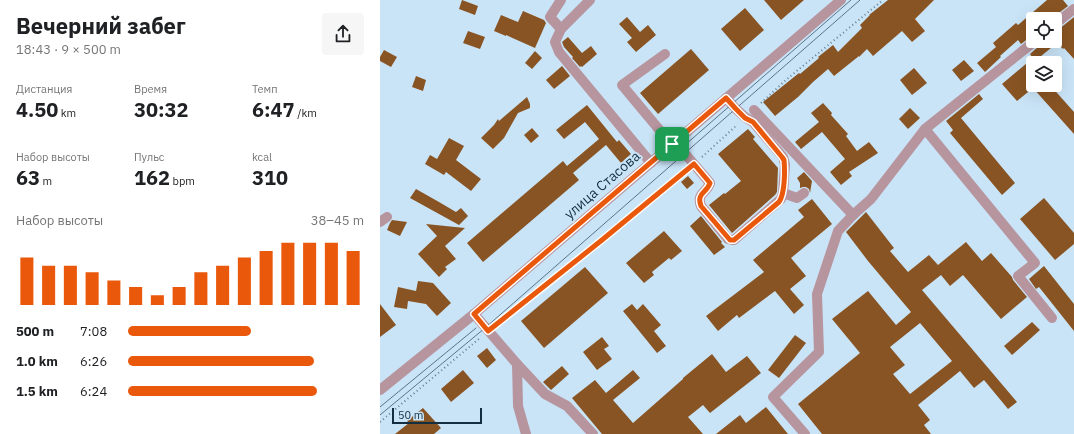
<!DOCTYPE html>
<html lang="ru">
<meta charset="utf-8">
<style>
:root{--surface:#fff;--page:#f6f6f6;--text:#202124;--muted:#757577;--accent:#ea580c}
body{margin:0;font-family:"IBM Plex Sans",sans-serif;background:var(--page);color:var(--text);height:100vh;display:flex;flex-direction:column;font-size:15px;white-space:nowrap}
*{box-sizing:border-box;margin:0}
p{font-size:13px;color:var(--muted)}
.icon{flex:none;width:22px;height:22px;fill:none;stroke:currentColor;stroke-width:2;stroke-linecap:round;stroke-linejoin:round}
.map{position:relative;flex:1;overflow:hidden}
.sheet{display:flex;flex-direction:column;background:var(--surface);width:380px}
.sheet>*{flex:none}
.fabs{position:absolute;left:646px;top:12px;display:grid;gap:8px}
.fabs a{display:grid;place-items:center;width:36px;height:36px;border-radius:4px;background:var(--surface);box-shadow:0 4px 16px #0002;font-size:20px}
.scale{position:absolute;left:12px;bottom:10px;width:90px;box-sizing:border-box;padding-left:4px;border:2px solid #122e40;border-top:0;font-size:11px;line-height:14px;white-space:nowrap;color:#122e40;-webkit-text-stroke:3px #cae4f7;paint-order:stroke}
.pin{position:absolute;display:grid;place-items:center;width:34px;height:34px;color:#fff;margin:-17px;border-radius:8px;box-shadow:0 2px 6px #0006}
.round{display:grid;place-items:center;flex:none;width:42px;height:42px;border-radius:4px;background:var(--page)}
.overview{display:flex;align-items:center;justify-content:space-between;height:68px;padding:0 16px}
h1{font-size:22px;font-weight:800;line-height:30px}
.stats{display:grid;grid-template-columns:repeat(3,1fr);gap:6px;height:68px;padding:4px 16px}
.stats div{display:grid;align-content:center}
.stats b{font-size:20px;font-weight:800}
.stats small{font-size:11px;font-weight:400}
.stats p{font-size:11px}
.chart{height:112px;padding:8px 16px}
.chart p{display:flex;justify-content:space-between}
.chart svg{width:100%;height:72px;margin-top:4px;stroke:var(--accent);stroke-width:6}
ul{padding:0 16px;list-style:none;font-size:13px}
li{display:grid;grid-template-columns:64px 48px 1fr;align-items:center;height:30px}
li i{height:10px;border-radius:5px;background:var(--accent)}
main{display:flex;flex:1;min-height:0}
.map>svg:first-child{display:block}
</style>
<main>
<section class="sheet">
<div class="overview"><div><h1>Вечерний забег</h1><p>18:43 · 9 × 500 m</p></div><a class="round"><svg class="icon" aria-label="share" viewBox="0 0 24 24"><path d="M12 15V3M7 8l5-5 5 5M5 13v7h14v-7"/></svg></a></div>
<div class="stats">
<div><p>Дистанция</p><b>4.50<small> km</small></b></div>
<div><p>Время</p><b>30:32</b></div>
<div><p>Темп</p><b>6:47<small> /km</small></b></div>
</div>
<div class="stats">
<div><p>Набор высоты</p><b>63<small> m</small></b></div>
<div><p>Пульс</p><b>162<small> bpm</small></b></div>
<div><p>kcal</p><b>310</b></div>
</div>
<div class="chart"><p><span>Набор высоты</span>38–45 m</p>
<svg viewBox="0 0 160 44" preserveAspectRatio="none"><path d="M5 44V15M15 44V20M25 44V20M35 44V24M45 44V29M55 44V33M65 44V38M75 44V33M85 44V24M95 44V20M105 44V15M115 44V11M125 44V6M135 44V6M145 44V6M155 44V11"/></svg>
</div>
<ul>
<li><b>500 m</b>7:08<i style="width:52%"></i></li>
<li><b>1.0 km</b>6:26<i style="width:79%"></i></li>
<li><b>1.5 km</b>6:24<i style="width:80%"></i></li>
</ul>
</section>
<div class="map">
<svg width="694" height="434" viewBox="0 0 694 434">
<rect width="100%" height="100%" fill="#cae4f7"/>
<g fill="#895423" fill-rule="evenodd">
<path d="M82,0L98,6L95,15L79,9Z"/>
<path d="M384,0H424L401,20Z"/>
<path d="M508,0H554L535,19L545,31L532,42L522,31L493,56L487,49L479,57V56L454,76L448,69L433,82L418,97L395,116L383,102L419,73L420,74L439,58L438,57L453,45L458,52L482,28L480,25L490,15H489Z"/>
<path d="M667,0H683L688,6L671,19H653V35L641,44L638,40L620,56L621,57L605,72L597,63L616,47L613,43L636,23L638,25Z"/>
<path d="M365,8L384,30L360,51L341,29Z"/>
<path d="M143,11L164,20L166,23L155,48L126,35V36L114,31L121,15L138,22Z"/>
<path d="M247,17L260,32L268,25L276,35L256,52L247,42L252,38L239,24Z"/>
<path d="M694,17V59L684,48L683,49L677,43L655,61L650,54L659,46L661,41H676L675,40V30L679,29Z"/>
<path d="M88,31L105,37L100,49L83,43Z"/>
<path d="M188,37L202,53L211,46L217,54L202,67L201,66L200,67L192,58L193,57L184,47L182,42Z"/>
<path d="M311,49L329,70L278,114L260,93Z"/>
<path d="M4,50L17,57L11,67L0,61V57Z"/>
<path d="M155,51L162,58L152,69L145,63Z"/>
<path d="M653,58V85H670L694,112V134L653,88L637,101L622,84Z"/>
<path d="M584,60L594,71L581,81L572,70Z"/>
<path d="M182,66L190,76L174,89L166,80Z"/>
<path d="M534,68L547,83L532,95L520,80Z"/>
<path d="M36,76L46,80L43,91L32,87Z"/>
<path d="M599,94L603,99L581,118L635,183L622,195L570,133L573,130L566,121Z"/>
<path d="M147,97L150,104V108L138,113L124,138L113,149L101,138L114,125L118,119L119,121Z"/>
<path d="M443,103L452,113L451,115L468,134L466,136L477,151L489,142L498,153L469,172L472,176L461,185L450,172L465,159L442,132L421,149L415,142L439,122L431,113Z"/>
<path d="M207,105L237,142L239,140L251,154L241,163L226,145L193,173L199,180L103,262L87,243L183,161L187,166L219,139L205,122L184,139L176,130Z"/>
<path d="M530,108L540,118L528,129L519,119Z"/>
<path d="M152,128L159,136L151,143L144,135Z"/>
<path d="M368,129L375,137L373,139L398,168L397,192L395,195L352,233L329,205L344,193L345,194L361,181L338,154Z"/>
<path d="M69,138L84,146L76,160L101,179L91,191L66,172L64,175L45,164L50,155L57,159Z"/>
<path d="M424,172L432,181L430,193L429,189L426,187H423L420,188V183L417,178Z"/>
<path d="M308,176L314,183L307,189L301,182Z"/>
<path d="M36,189L59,202L76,212L81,208L88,216L79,225L30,198Z"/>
<path d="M664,198L694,233V244L675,260L640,219Z"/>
<path d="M432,199L452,224L411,258L426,276L410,289L424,305L414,314L395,291L359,318L357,315L338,331L326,316L384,272L373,260L424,217L418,210Z"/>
<path d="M486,212L514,248L510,251L528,272L549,255L558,265L586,242L602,261L611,253L632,277L633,280L647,297L621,319L583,275L570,286L561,275L542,290L637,402L628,409L604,380L594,388L580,371L538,405L550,420L544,425L551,434H442L418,404L480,353L452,319L488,291L516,325L531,312L488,261L466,232ZM540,323L572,361L530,394L513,374L525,365L510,347Z"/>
<path d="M321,216L342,242L341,243L345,247L334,255L310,226Z"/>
<path d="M12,220L27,222L20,236L7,230L10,223Z"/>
<path d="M46,224L85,228L65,246L76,259L65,267L67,269L59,277L38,254L57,236Z"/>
<path d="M284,231L302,251L291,260L289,258L272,272L274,275L264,283L246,263Z"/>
<path d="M664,266L694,304V331L659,287L656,289L649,279Z"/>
<path d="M205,267L228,293L164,348L141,321Z"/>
<path d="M38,281L53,283L71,303L57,316L46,304L28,301L27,309L14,307L18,287L36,291Z"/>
<path d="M0,304L16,325L0,337Z"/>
<path d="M252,304L257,310L263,304L281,325L274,331L286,346L277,353L243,311Z"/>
<path d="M652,322L660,330L632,355L624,346Z"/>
<path d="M415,335L426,343L399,378L388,370Z"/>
<path d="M222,337L229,346L224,349L232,359L217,370L203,352Z"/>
<path d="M107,348L116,360L107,368L97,356Z"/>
<path d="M332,354L346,372L367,356L381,373L330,413L323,405L308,417L323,434H222L192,398L215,380L226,393L253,370L260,378L233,400L253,423L303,379V378Z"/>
<path d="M182,366L189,374L171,390L163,382Z"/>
<path d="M83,370L94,383L71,402L61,389Z"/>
<path d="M386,407L408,434H336L360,415L366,423Z"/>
<path d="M43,408L61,428L54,434H15L29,423L27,421Z"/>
</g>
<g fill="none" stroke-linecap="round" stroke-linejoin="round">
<g stroke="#658193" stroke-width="2" stroke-dasharray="1 3" stroke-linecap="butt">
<path d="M381,103L407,79L503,0"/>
<path d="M322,157L357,125"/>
<path d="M116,325L306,172"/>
<path d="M0,422L100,338"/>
</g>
<g stroke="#b7959f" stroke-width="10">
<path d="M210,0L181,29L175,42L179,52L271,163"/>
<path d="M675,24L694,9"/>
<path d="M181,29L170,17L181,0"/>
<path d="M285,54L242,85L292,145"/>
<path d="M374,110L473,215"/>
<path d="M545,129L655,263L638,276L672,318"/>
<path d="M295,142L330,183C327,193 316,193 321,206L348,239L352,240H354L401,199L403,193L405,165L404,160L403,157L373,122L365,117L356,109L346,98"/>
<path d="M403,193L417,198L424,193"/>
<path d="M0,222L7,217"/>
<path d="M94,314L137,364L165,394L187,406L213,434"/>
<path d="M137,364L138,406L146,434"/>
<path d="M0,390L94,314L461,0"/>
<path d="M425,434L393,397L439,352L437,294L458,231L473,215L491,199L545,129L655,41"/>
</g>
<g stroke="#597487" stroke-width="1">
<path d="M305,145L471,0"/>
<path d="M0,407L96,328"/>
<path d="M0,415L105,328L480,0"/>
</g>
</g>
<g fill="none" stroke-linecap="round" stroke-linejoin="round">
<defs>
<path id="route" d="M346,98L356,109L365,118L373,122L402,157L404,160C405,170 405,194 399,202L354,240H350L321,206C316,193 327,193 330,183L314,164L222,240L108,331L94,314Z"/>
</defs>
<use href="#route" stroke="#fff" stroke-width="8"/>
<use href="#route" stroke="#ea580c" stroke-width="5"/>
</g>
<g text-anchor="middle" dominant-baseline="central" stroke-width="4" stroke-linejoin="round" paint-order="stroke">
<g font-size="14" fill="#122e40" stroke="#cae4f7">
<text transform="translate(222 185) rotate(-41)">улица Стасова</text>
</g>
</g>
</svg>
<div class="fabs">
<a><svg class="icon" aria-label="locate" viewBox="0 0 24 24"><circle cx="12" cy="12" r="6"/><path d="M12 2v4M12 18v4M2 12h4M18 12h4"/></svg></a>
<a><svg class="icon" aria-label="layers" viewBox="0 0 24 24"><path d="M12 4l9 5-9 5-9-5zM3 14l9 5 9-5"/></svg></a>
</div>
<div class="scale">50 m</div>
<div class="pin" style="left:292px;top:144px;background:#1e9e55"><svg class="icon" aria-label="arrive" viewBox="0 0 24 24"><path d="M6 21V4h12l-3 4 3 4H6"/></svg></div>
</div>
</main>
